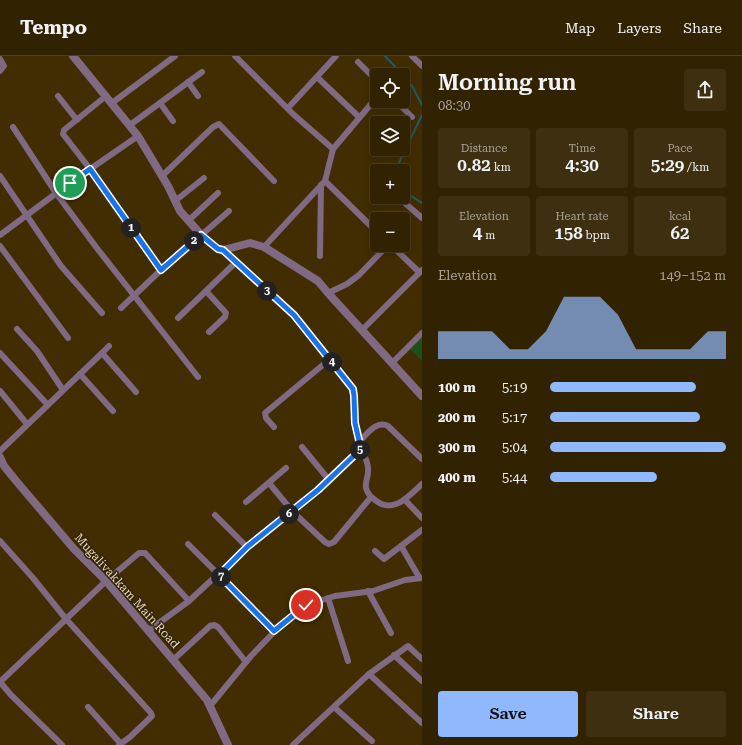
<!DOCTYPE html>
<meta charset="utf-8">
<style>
:root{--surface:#312201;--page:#3d2f10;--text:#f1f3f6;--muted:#a8a499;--line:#4c3f23;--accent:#91b8fd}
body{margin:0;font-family:"Roboto Serif",serif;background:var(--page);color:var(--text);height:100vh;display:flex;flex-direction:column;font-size:15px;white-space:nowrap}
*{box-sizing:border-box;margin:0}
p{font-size:13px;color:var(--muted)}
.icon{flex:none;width:22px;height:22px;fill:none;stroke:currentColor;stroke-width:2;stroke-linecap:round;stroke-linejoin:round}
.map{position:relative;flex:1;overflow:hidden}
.sheet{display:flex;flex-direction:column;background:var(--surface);width:320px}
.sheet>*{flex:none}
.tools{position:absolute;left:370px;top:12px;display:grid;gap:8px}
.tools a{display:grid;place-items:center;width:40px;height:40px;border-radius:4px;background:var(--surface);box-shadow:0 2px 10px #0003,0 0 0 1px var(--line);font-size:20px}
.pin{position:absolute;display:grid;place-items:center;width:34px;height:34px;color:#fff;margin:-17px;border:2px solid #fff;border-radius:50%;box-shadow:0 1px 4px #0007}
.km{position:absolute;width:20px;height:20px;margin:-10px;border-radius:50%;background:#222;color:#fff;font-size:11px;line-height:20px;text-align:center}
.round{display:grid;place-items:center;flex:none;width:42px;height:42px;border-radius:4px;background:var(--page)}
.headline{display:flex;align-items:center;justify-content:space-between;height:68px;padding:0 16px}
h1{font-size:22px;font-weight:600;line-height:30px}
.metrics{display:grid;grid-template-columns:repeat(3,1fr);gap:6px;height:68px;padding:4px 16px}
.metrics div{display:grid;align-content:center;border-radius:4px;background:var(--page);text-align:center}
.metrics b{font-size:17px;font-weight:600}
.metrics small{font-size:11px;font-weight:400}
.metrics p{font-size:11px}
.chart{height:112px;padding:8px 16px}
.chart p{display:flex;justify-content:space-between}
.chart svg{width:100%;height:72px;margin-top:4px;fill:var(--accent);opacity:.7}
.action{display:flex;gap:8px;margin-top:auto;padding:8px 16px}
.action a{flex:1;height:46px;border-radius:4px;background:var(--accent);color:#111;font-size:16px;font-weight:600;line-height:46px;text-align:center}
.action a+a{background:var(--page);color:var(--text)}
ul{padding:0 16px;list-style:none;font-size:13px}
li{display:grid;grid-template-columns:64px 48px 1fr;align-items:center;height:30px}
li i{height:10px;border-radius:5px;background:var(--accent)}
header{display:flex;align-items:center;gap:24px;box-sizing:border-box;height:56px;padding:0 20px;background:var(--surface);border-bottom:1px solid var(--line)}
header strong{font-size:19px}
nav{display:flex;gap:22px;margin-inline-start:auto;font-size:14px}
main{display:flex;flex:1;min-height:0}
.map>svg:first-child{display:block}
</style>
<header>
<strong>Tempo</strong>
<nav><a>Map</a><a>Layers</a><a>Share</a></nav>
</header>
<main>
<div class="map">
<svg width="422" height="689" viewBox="0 0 422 689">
<rect width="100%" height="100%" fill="#412d01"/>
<path fill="#1c5217" d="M422,281V305L410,293Z"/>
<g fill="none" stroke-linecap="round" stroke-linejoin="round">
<g stroke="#205b60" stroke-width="2">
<path d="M385,0L403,19"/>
<path d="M403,19L412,30L422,49"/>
<path d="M395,115L422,59"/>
<path d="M403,135L422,147"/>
</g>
<g stroke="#7f6983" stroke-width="6">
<path d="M235,0L293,58L333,93"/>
<path d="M412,0L422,10"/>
<path d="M0,3L4,10L0,15"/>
<path d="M358,6L377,25"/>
<path d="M317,21L359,61"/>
<path d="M188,26L198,40"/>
<path d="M58,40L77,64"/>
<path d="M106,40L64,74L63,78L90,113L161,214"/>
<path d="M396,45L412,61"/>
<path d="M112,47L175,0"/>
<path d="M160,47L173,65"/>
<path d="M288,52L336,0"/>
<path d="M130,69L202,16"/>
<path d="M13,71L56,137L96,191L198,321"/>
<path d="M0,120L61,210L102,257"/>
<path d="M162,120L213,71L219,68L274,125"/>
<path d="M325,125L377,176"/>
<path d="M398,141L422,162"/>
<path d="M175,145L204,122"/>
<path d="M188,165L218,137"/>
<path d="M0,179L70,127L138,80"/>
<path d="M391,189L419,216"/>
<path d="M0,190L68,282"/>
<path d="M264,191L325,125L333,93L377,41"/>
<path d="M223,194L293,259L349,327C357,340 353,353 355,368C357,376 359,385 361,393"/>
<path d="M320,200L321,129"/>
<path d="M206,235L226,257L225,261L209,276"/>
<path d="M328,237L347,228L359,219L388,189"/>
<path d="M121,252L161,214L229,155"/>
<path d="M178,262L236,206"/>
<path d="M17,273L37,295L63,334"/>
<path d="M362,274L422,214"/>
<path d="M109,290L102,297L136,336"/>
<path d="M0,297L47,348"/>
<path d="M392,307L422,277"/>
<path d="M80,318L113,355"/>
<path d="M0,335L27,368"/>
<path d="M274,371L266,362L265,357L330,303"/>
<path d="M359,386C367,378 376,364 388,370L422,403"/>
<path d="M302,391L329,424"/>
<path d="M0,395L102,297"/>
<path d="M269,427L293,456L325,486L329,488L334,486L371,441"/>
<path d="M405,444L422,462"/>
<path d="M246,446L286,412"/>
<path d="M215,459L247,491"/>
<path d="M0,485L33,522L66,563L151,657L152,660L130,681L119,689"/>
<path d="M188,488L275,575"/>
<path d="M401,490L419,521"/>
<path d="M375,495L384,503L422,474"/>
<path d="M368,535L391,577"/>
<path d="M328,542L348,605"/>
<path d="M148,575L189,545L247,491L318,434L361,393C365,401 369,408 368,416C368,421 365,426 366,432C367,437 371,441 375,444C393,459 409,440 422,428"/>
<path d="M394,599L422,625"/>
<path d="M173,604L210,570L214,569L218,571L246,606"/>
<path d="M369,618L408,590L422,603"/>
<path d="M210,650L251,600L275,575L306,549L335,540L373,535L405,524L422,522"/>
<path d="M88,651L121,688"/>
<path d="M334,651L372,685"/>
<path d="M62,689L11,639L0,626L106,525L139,497H145L189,545"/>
<path d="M293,689L369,618L422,667"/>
</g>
<g stroke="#7f6983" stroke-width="8">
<path d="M73,0L138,80L168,130L180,155L203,181L218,193L223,194L250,187L264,191L318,225L328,237L422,340"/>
<path d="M0,401L4,410L17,426L74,493L106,525L207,644L228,689"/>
</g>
</g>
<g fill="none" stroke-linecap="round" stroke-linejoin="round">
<defs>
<path id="route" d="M70,127L90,113L161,214L201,179L218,193L223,194L294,259L353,333L354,340L355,367L361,393L318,434L247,491L219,519L274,575L306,549"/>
</defs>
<use href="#route" stroke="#fff" stroke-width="8"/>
<use href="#route" stroke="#1a73e8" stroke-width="5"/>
</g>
<g text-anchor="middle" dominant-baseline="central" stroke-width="3" stroke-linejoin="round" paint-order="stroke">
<g font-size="12" fill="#ebd7b3" stroke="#31250d">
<text transform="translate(127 535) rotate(48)">Mugalivakkam Main Road</text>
</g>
</g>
</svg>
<div class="tools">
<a><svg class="icon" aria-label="locate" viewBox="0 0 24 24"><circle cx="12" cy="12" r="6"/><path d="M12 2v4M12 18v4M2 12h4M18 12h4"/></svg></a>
<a><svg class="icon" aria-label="layers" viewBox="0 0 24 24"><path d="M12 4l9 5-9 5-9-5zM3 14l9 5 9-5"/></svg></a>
<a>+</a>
<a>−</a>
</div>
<div class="pin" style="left:70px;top:127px;background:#1e9e55"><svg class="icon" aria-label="arrive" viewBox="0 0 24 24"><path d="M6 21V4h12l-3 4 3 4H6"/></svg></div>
<div class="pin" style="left:306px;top:549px;background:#d93025"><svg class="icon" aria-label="check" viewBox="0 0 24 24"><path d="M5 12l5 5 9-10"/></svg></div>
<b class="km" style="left:131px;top:172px">1</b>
<b class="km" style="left:194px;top:185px">2</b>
<b class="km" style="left:267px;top:235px">3</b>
<b class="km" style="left:332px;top:306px">4</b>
<b class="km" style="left:360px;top:394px">5</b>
<b class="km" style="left:289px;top:458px">6</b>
<b class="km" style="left:221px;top:521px">7</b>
</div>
<section class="sheet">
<div class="headline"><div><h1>Morning run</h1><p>08:30</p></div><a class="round"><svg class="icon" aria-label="share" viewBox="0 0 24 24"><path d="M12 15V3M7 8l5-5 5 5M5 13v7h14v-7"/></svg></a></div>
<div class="metrics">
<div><p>Distance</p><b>0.82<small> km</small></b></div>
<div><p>Time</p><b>4:30</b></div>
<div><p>Pace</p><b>5:29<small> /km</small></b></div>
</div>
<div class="metrics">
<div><p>Elevation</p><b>4<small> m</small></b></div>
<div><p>Heart rate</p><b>158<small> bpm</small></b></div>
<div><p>kcal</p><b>62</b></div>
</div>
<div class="chart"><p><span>Elevation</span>149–152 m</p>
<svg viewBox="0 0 160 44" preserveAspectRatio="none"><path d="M0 44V27L10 27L20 27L30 27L40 38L50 38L60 27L70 6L80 6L90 6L100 17L110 38L120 38L130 38L140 38L150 27L160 27V44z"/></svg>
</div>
<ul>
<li><b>100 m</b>5:19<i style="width:83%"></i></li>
<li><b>200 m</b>5:17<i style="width:85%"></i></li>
<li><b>300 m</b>5:04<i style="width:100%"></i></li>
<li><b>400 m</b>5:44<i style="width:61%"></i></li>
</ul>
<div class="action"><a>Save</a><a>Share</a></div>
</section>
</main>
